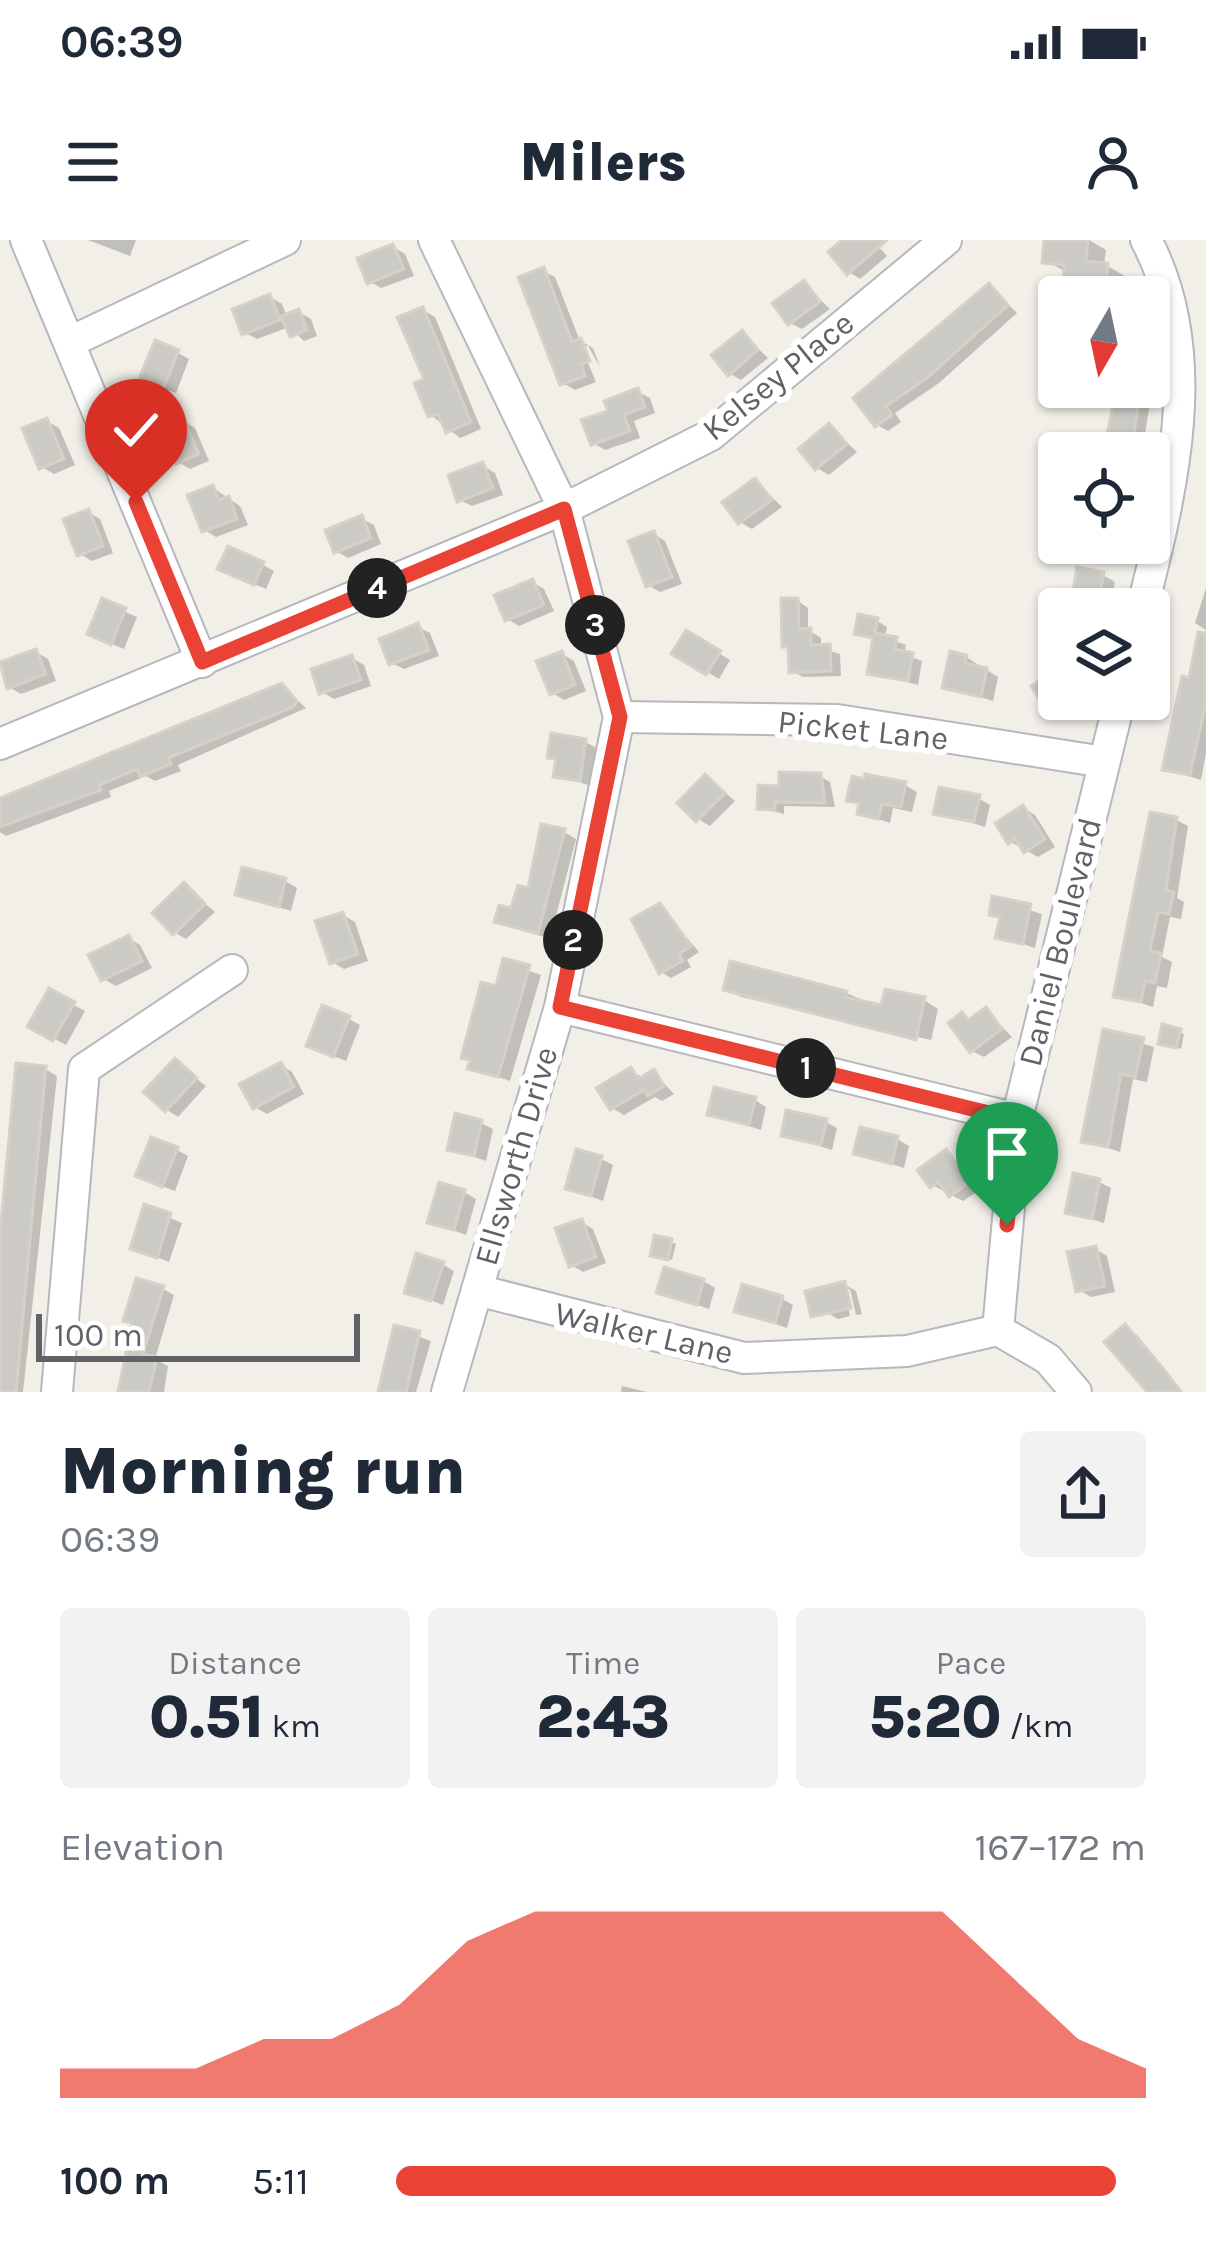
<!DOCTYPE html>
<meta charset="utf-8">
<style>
:root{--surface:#fff;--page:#f2f2f3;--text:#1f2937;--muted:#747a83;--accent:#ea4335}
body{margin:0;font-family:Karla,sans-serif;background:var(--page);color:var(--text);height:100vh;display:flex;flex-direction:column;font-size:45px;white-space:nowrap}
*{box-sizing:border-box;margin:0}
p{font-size:39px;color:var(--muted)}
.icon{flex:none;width:66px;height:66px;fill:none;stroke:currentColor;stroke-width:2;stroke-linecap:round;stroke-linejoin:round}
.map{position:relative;height:1152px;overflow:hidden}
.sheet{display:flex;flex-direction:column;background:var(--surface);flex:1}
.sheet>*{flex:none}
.needle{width:78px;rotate:189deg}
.tools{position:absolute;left:1038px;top:36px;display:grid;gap:24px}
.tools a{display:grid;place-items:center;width:132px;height:132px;border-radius:12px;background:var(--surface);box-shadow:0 3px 9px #0004;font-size:60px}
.scale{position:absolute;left:36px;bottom:30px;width:324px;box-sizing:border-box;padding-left:12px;border:6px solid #5f6368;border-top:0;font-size:33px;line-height:42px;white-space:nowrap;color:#5f6368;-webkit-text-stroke:9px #fff;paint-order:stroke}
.pin{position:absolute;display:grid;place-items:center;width:102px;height:102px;color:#fff;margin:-123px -51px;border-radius:50% 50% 50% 0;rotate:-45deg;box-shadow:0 0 12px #0007}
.pin .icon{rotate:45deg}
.km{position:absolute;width:60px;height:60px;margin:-30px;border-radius:50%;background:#222;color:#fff;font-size:33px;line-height:60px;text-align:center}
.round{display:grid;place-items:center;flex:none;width:126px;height:126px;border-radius:12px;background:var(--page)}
.summary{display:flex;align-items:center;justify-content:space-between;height:204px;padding:0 60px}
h1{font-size:66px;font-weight:800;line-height:90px}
.figures{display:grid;grid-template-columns:repeat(3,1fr);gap:18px;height:204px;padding:12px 60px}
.figures div{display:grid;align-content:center;border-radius:12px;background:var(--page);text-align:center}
.figures b{font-size:60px;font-weight:800}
.figures small{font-size:33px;font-weight:400}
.figures p{font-size:33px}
.chart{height:336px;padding:24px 60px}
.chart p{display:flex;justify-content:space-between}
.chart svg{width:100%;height:216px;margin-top:12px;fill:var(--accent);opacity:.7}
ul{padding:0 60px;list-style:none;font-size:39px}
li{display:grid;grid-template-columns:192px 144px 1fr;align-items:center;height:90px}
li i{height:30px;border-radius:15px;background:var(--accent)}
.status{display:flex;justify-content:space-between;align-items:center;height:84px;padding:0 60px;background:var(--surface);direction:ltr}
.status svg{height:33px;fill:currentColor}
header{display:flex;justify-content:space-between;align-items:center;height:156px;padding:0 60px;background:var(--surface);font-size:54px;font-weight:800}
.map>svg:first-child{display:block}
</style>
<div class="status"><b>06:39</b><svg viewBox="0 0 49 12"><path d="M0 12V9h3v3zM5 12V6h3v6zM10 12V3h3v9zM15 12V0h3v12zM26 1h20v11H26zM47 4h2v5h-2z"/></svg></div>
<header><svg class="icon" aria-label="menu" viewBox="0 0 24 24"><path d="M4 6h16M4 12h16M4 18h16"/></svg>Milers<svg class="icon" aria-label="person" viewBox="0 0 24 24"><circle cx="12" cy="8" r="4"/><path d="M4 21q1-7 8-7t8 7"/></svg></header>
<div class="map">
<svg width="1206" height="1152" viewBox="0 0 1206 1152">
<rect width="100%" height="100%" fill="#f1efe8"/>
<g fill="#0003">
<path d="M88,0H136L130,16Z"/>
<path d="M846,0H873L887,16L860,39L849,32Z"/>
<path d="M1047,0H1089L1106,10L1104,24L1125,36L1123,57L1084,55L1066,44L1067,32L1045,21Z"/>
<path d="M393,7L405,14L414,36L381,48L369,41Z"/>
<path d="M543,31L555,37L580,101L593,108L600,127L588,106H581L596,142L575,150L563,143Z"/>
<path d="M804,44L830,69L802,89L790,83Z"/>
<path d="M990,47L1017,73L939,143L895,173L901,182L888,191L877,185L857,158Z"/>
<path d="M270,57L282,64L287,77L299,72L311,79L317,96L304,101L289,87L257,99L245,93Z"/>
<path d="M423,70L435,77L481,189L460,198L431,175Z"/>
<path d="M742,93L768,118L741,140L729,133Z"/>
<path d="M178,113L189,119L176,153L154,145Z"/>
<path d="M1149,134L1154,137L1142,213H1105L1115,147H1149Z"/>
<path d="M638,152L650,158L655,173L634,181L640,198L605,210L593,203L612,172Z"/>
<path d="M47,181L59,188L75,225L54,234L42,227Z"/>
<path d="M183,181L195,188L209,221L190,229L178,222Z"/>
<path d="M830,187L857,212L829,235L817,228Z"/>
<path d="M483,226L495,233L503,255L472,266L460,260Z"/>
<path d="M756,241L782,267L752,289L740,282Z"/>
<path d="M213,248L240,266L248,285L216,297L204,290Z"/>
<path d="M88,272L100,279L113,313L92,321L80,314Z"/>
<path d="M362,279L374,285L381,304L348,318L336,311Z"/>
<path d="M654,294L665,301L682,344L660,352L648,345Z"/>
<path d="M263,325L274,331L266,349L233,335Z"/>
<path d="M1103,335L1115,342L1110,369H1077Z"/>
<path d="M532,342L544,349L554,371L519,386L507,379Z"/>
<path d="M1206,348V390L1195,383Z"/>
<path d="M798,361L808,368V390L821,398V408L840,414L841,436L803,437L792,431L791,409L785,406Z"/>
<path d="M103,362L137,377L124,409L102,400Z"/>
<path d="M877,381L887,387L885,398L906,405L904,414L922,421L918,445L870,432L875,400L857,392Z"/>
<path d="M418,387L430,393L439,416L404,429L392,423Z"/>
<path d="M687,394L730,420L719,439L676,413Z"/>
<path d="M36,412L48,419L56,441L21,454L9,447L1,425Z"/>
<path d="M562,414L574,421L586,451L564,460L552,453Z"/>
<path d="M966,417L998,437L993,461L946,446Z"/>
<path d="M352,418L364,425L371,446L334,459L322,452Z"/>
<path d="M1206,425V513L1201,540L1166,529L1191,441Z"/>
<path d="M1059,432V459H1085L1060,475L1049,468Z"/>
<path d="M282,446L306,468L178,525L181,531L155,541L146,536L109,551L111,557L6,596L0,592V561Z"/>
<path d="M585,502L597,508L591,546L556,535L558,521L550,517Z"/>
<path d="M820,536L830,542L835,567L784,566V574L760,568Z"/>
<path d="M706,537L735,561L710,586L698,579Z"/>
<path d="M905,545L917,552L912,572L893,568L890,583L860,573L862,566L850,559Z"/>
<path d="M978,558L990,565L985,587L936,572Z"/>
<path d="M1023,568L1035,575L1055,607L1038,617L1011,602Z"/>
<path d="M1176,580L1188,586L1177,658L1184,662L1181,679L1170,677L1162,717L1172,722L1167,748L1157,746L1153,767L1117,755Z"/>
<path d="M564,592L576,599L550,699L497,681L530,651Z"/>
<path d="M285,641L297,648L291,671L238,654Z"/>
<path d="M184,646L215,672L186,699L174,692Z"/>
<path d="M995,660L1042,674L1035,708L998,696L1002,679L992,673Z"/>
<path d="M660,666L699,712L687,720L691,727L671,738L661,732Z"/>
<path d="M343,675L355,682L368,721L344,729L332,722Z"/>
<path d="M128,698L140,705L152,728L116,746L104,739Z"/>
<path d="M505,722L541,735L510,841L471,828Z"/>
<path d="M727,749L846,753L884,769L924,760L938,769L930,806L893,798L930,806L931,800L741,757Z"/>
<path d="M50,752L85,771L66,805L31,786Z"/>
<path d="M986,770L1012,797L984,817L972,811L962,776L971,781Z"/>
<path d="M349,779L360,785L346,821L321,811Z"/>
<path d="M1180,792L1184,794L1181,809L1166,805Z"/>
<path d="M1106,793L1154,807L1147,842L1133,839L1120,912L1084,900Z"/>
<path d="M175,822L206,846L178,877L167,870Z"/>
<path d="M281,825L292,832L304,854L267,874L255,867Z"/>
<path d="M45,829L57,836L23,1152H0V997Z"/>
<path d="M631,831L644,838L654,833L674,854L662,861L655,857L624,875L612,868Z"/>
<path d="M755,860L766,867L761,890L711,874Z"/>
<path d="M826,882L837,888L832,910L784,895Z"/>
<path d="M481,883L493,889L486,921L450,908Z"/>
<path d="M897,899L909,906L904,928L856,913Z"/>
<path d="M177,910L188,916L175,951L151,942Z"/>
<path d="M946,912L980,950L963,961L932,945Z"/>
<path d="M601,919L613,925L603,961L569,948Z"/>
<path d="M1099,942L1111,948L1104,983L1068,972Z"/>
<path d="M464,952L476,959L466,995L430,981Z"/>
<path d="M146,968L182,983L169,1022L133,1007Z"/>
<path d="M581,982L593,989L606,1023L583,1032L571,1025Z"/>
<path d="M671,1002L676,1004L672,1020L658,1017Z"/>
<path d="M1095,1009L1107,1016L1115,1052L1091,1057L1079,1050Z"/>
<path d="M442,1024L454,1031L443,1065L408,1051Z"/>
<path d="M703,1041L715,1048L709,1069L660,1052Z"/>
<path d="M844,1044L856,1051L862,1074L856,1075L850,1049H844L850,1076L838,1079L826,1072Z"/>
<path d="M163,1049L174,1055L155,1119L168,1126L164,1152H121Z"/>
<path d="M782,1059L793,1065L787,1088L738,1071Z"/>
<path d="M396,1088L431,1101L416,1152H378Z"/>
<path d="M1125,1088L1137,1095L1183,1152H1153Z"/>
<path d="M622,1146L647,1152H621Z"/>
</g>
<g fill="#cccac5" stroke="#d6d1c6" stroke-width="3">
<path d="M842,0H887L847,35L828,12Z"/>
<path d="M1044,0H1088L1086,21L1108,23L1105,52L1063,46L1064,25L1042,23Z"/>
<path d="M393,4L404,29L367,44L357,18Z"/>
<path d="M544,27L572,102L581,98L590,121L581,124L585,136L560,145L518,37Z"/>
<path d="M804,40L820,62L788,85L772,63Z"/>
<path d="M989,43L1008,65L927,138L886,166L892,175L875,187L853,158Z"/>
<path d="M270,54L280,80L242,95L232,69Z"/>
<path d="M423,67L471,182L446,193L438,174L428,177L414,143L424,139L397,77Z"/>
<path d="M299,69L307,90L290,97L281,76Z"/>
<path d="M742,90L758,110L728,136L711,115Z"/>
<path d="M155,100L179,110L163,149L139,139Z"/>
<path d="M1117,147H1141L1131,213H1103Z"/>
<path d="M638,148L645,167L624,175L630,191L591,205L581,180L608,171L604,161Z"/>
<path d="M183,177L199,214L176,224L159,185Z"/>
<path d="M47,178L64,219L39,229L22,188Z"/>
<path d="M829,183L847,204L815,230L798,209Z"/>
<path d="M483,222L493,248L457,262L448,235Z"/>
<path d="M755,238L772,260L738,284L722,262Z"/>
<path d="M213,245L219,260L229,256L237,279L202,292L187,255Z"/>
<path d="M89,269L103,306L77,316L63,279Z"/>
<path d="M362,275L371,298L334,313L325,290Z"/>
<path d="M654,291L672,337L646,347L628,301Z"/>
<path d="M228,306L264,322L254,345L217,329Z"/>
<path d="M1077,327L1104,332L1097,369H1070Z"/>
<path d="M533,339L544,365L505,381L494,355Z"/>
<path d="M102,358L126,368L111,405L87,394Z"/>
<path d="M781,358H798L799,389L811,388V405L830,404L831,431L789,433L788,407H782Z"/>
<path d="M858,374L878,378L875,393L897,397L895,409L913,413L908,441L867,434L873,398L854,394Z"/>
<path d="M418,383L429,410L389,425L379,399Z"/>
<path d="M686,390L721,411L706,435L671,414Z"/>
<path d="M1198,392L1206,393V462L1190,535L1162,530L1182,436L1189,438Z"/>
<path d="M36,409L46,434L7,449L0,422Z"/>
<path d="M562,411L575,445L550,455L536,421Z"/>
<path d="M950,411L967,415L965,423L987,428L981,457L942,448Z"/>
<path d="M352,415L361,440L319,454L311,429Z"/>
<path d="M1059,429V462L1047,470L1031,446Z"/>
<path d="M282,443L297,461L293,467L168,518L171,524L140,537L137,529L99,545L101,550L0,587V558Z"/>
<path d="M551,493L586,499L580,541L553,537L556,519L547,518Z"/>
<path d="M779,532L821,533L825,563L775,562V570L757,569L758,545L779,546Z"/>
<path d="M705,534L725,553L696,582L677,563Z"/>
<path d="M865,534L906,542L901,567L882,564L878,579L857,574L859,563L846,561L852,536L864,539Z"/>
<path d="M939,547L980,555L974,582L933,574Z"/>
<path d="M1023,565L1045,599L1024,613L1015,599L1008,604L995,583Z"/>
<path d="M1150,572L1177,577L1166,650L1174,652L1169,674L1158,672L1150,711L1161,713L1155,743L1145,741L1141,762L1113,757Z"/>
<path d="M541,584L565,589L538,694L494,682L499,665L511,668L518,645L528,648Z"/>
<path d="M242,627L286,638L279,667L235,655Z"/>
<path d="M184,642L205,664L173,695L152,673Z"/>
<path d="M992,656L1031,664L1023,704L995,698L1000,677L989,675Z"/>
<path d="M660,663L691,706L679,714L683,721L659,734L631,679Z"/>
<path d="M343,672L358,714L330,724L315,681Z"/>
<path d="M129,695L142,721L101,741L88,715Z"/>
<path d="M503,718L530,725L498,837L467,829L470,820L461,818L481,742L496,746Z"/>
<path d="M730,721L847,751L845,757L881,765L885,749L925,757L916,800L723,750Z"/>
<path d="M49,748L75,762L53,801L27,787Z"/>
<path d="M322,765L350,776L333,817L306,806Z"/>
<path d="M986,767L1002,789L970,813L948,783L962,772L968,780Z"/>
<path d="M1162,784L1181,789L1176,808L1158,804Z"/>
<path d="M1103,789L1144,798L1135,837L1121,834L1108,907L1081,902Z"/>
<path d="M175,818L197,838L165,872L143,852Z"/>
<path d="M281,822L294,847L253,869L239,844Z"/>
<path d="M16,823L46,826L16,1152H0V994Z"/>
<path d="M631,827L638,839L654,829L664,846L648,856L644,850L610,870L596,848Z"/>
<path d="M714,847L756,857L749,885L707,875Z"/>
<path d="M786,870L827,879L821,905L781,896Z"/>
<path d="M455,873L482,880L474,916L447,910Z"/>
<path d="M860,887L898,896L892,924L853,914Z"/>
<path d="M151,897L178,907L162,947L135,936Z"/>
<path d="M576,909L602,916L591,956L565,949Z"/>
<path d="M946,909L970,942L949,957L938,942L930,948L917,930Z"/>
<path d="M1073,933L1100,939L1092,979L1065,973Z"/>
<path d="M439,942L465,950L454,990L427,983Z"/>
<path d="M144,964L171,973L157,1018L130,1009Z"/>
<path d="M582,979L596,1017L569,1027L555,988Z"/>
<path d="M654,995L672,999L668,1020L650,1016Z"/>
<path d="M1096,1006L1105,1046L1076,1052L1067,1012Z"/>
<path d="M416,1013L444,1022L431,1061L404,1053Z"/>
<path d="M664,1027L704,1039L697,1065L656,1053Z"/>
<path d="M136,1038L164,1046L143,1114L157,1117L149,1152H118L132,1083L123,1081Z"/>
<path d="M845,1041L851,1068L811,1077L805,1051Z"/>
<path d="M742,1044L783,1056L775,1083L734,1072Z"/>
<path d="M1125,1084L1162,1127L1181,1152H1147L1104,1102Z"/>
<path d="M394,1085L420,1091L406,1152H378Z"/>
</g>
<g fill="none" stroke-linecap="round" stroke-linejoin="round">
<defs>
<g id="minor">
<path d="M26,0L202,422"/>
<path d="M434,0L564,269L619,477L560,767L447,1152"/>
<path d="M70,102L285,0"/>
<path d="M1142,369C1173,247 1206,112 1146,0"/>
<path d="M619,477L837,480L1104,522"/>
<path d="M0,504L564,269L711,195L946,0"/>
<path d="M560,767L1017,879"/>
<path d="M477,1050L744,1118L907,1111L998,1090L1048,1119L1076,1152"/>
<path d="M998,1090L1017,879L1120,459"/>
<path d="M57,1152L84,829L232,730"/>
</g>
</defs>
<use href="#minor" stroke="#b5b8bc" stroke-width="34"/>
<use href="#minor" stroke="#fff" stroke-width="30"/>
</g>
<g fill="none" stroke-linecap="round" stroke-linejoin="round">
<defs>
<path id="route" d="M136,262L202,422L564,269L620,477L560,767L1017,880L1007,985"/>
</defs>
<use href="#route" stroke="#fff" stroke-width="24"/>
<use href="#route" stroke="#ea4335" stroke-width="15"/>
</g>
<g text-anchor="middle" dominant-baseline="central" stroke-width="12" stroke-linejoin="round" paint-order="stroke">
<g font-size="33" fill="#5f6368" stroke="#fff">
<text transform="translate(778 136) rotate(-39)">Kelsey Place</text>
<text transform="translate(863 490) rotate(6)">Picket Lane</text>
<text transform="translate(1060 702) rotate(-76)">Daniel Boulevard</text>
<text transform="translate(516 916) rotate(-74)">Ellsworth Drive</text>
<text transform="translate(644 1093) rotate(13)">Walker Lane</text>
</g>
</g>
</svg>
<div class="tools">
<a><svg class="needle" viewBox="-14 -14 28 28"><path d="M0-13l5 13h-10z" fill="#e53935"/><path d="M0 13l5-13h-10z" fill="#747a83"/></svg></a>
<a><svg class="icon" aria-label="locate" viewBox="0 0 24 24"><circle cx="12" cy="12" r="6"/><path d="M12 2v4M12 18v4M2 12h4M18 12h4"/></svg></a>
<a><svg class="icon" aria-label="layers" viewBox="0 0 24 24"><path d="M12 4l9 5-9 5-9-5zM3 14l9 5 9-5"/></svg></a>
</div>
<div class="scale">100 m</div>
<div class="pin" style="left:1007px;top:985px;background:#1e9e55"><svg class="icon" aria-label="arrive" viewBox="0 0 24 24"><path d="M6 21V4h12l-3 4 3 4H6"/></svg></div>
<div class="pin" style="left:136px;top:262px;background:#d93025"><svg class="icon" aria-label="check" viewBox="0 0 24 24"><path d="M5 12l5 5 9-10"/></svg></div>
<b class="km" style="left:806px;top:828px">1</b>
<b class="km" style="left:573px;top:700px">2</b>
<b class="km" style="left:595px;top:385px">3</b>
<b class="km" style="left:377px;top:348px">4</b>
</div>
<section class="sheet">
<div class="summary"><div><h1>Morning run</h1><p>06:39</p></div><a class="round"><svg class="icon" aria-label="share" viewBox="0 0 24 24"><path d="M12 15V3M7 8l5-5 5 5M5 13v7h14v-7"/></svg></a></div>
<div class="figures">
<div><p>Distance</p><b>0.51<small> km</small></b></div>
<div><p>Time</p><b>2:43</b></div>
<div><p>Pace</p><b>5:20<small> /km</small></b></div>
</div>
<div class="chart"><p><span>Elevation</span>167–172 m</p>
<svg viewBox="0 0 160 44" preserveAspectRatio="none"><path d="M0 44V38L10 38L20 38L30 32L40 32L50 25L60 12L70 6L80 6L90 6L100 6L110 6L120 6L130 6L140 19L150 32L160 38V44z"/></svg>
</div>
<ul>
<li><b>100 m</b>5:11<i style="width:96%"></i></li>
</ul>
</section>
